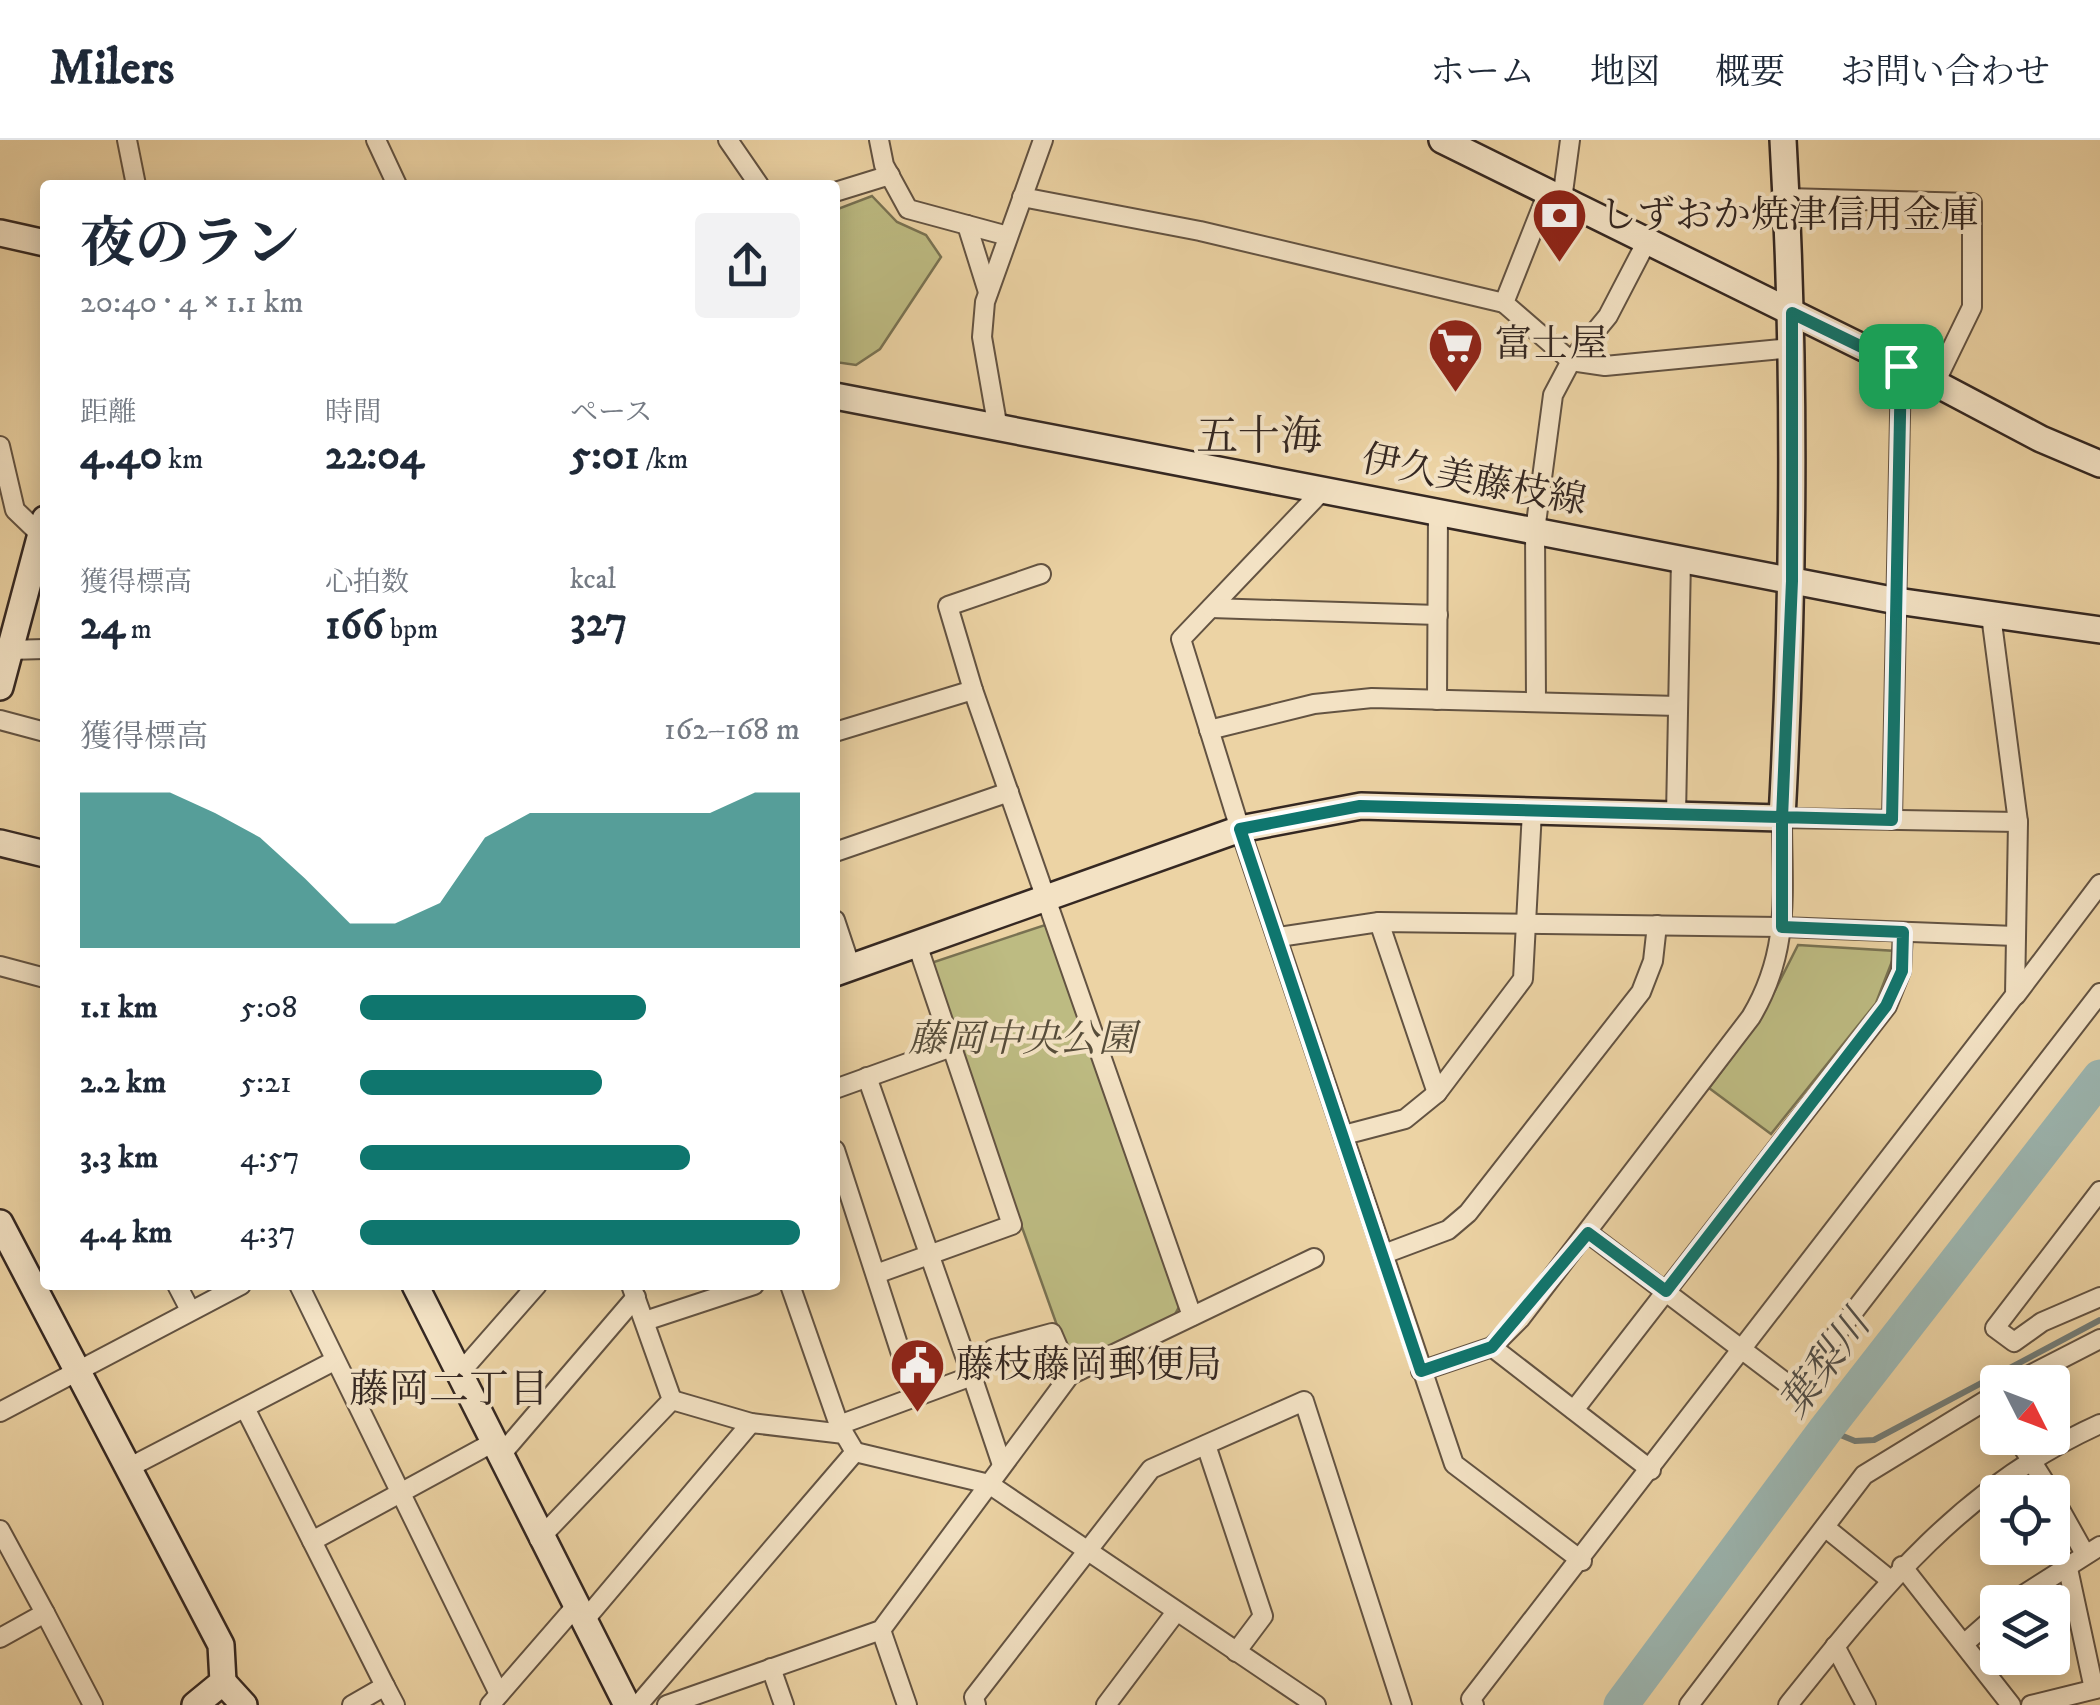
<!DOCTYPE html>
<html lang="ja">
<meta charset="utf-8">
<style>
:root{--surface:#fff;--page:#f2f2f3;--text:#1f2937;--muted:#747a83;--line:#e0e1e3;--accent:#0f766e}
body{margin:0;font-family:"IM FELL DW Pica","Noto Serif JP",serif;background:var(--page);color:var(--text);height:100vh;display:flex;flex-direction:column;font-size:38px;white-space:nowrap}
*{box-sizing:border-box;margin:0}
p{font-size:32px;color:var(--muted)}
.icon{flex:none;width:55px;height:55px;fill:none;stroke:currentColor;stroke-width:2;stroke-linecap:round;stroke-linejoin:round}
.map{position:relative;flex:1;overflow:hidden}
.side{position:absolute;left:40px;top:40px;width:800px;height:1110px;display:flex;flex-direction:column;background:var(--surface);border-radius:10px;box-shadow:0 5px 25px #0003}
.side>*{flex:none}
.needle{width:65px;rotate:132deg}
.tools{position:absolute;left:1980px;top:1225px;display:grid;gap:20px}
.tools a{display:grid;place-items:center;width:90px;height:90px;border-radius:10px;background:var(--surface);box-shadow:0 5px 25px #0003;font-size:50px}
.pin{position:absolute;display:grid;place-items:center;width:85px;height:85px;color:#fff;margin:-42px;border-radius:20px;box-shadow:0 5px 15px #0006}
.round{display:grid;place-items:center;flex:none;width:105px;height:105px;border-radius:10px;background:var(--page)}
.headline{display:flex;align-items:center;justify-content:space-between;height:170px;padding:0 40px}
h1{font-size:55px;font-weight:700;line-height:75px}
.figures{display:grid;grid-template-columns:repeat(3,1fr);gap:15px;height:170px;padding:10px 40px}
.figures div{display:grid;align-content:center}
.figures b{font-size:42px;font-weight:700}
.figures small{font-size:28px;font-weight:400}
.figures p{font-size:28px}
.chart{height:280px;padding:20px 40px}
.chart p{display:flex;justify-content:space-between}
.chart svg{width:100%;height:180px;margin-top:10px;fill:var(--accent);opacity:.7}
ul{padding:0 40px;list-style:none;font-size:32px}
li{display:grid;grid-template-columns:160px 120px 1fr;align-items:center;height:75px}
li i{height:25px;border-radius:12px;background:var(--accent)}
header{display:flex;align-items:center;gap:60px;box-sizing:border-box;height:140px;padding:0 50px;background:var(--surface);border-bottom:2px solid var(--line)}
header strong{font-size:48px}
nav{display:flex;gap:55px;margin-inline-start:auto;font-size:35px}
.map>svg:first-child{display:block}
</style>
<header>
<strong>Milers</strong>
<nav><a>ホーム</a><a>地図</a><a>概要</a><a>お問い合わせ</a></nav>
</header>
<div class="map">
<svg width="2100" height="1565" viewBox="0 0 2100 1565">
<rect width="100%" height="100%" fill="#ecd3a4"/>
<filter id="stains"><feTurbulence type="fractalNoise" baseFrequency=".002" numOctaves="4"/><feColorMatrix values="0 0 0 0 .2 0 0 0 0 .09 0 0 0 0 .02 0 0 0 .5 -.17"/></filter>
<radialGradient id="worn" r=".72"><stop offset=".6" stop-color="#630" stop-opacity="0"/><stop offset="1" stop-color="#630" stop-opacity=".3"/></radialGradient>
<g fill="#bdbb82" stroke="#797252" stroke-width="2.5">
<path d="M872,56L897,82L926,95L941,117L880,209L856,225L835,222V70Z"/>
<path d="M1045,785L1050,788L1180,1165L1173,1178L1081,1225L1070,1222L930,829L934,822Z"/>
<path d="M1798,805L1896,811L1876,863L1771,994L1709,948L1761,878Z"/>
</g>
<g fill="none" stroke-linecap="round" stroke-linejoin="round">
<path stroke="#737d78" stroke-width="6" d="M1826,1289L1855,1301L1874,1300L2100,1180"/>
<path stroke="#9cb6b1" stroke-width="35" d="M1621,1565L1826,1289L2100,937"/>
<defs>
<g id="street">
<path d="M127,0L136,45"/>
<path d="M376,0L397,45"/>
<path d="M728,0L759,45"/>
<path d="M879,0L884,25L908,69L1008,96"/>
<path d="M835,52L890,35"/>
<path d="M1548,52L1504,163L1571,221L1605,226L1792,208"/>
<path d="M1022,57L1200,91L1504,163"/>
<path d="M1786,58L1972,63V167L1935,243"/>
<path d="M1562,60L1570,0"/>
<path d="M967,85L988,152"/>
<path d="M998,289L982,197L985,162L1043,0"/>
<path d="M0,306L15,370L41,395"/>
<path d="M1323,350L1181,499L1240,689L1454,1324L1582,1421"/>
<path d="M1041,434L948,466L973,550L1192,1176"/>
<path d="M1211,468L1438,475"/>
<path d="M9,510L45,509"/>
<path d="M1437,560L1438,372"/>
<path d="M1536,562L1535,391L1553,255L1571,221L1608,176L1647,101"/>
<path d="M0,580L45,592"/>
<path d="M1209,590L1314,564L1372,558L1678,566"/>
<path d="M835,592L973,550"/>
<path d="M1676,675L1681,419"/>
<path d="M1892,680L1901,226"/>
<path d="M835,712L1009,652"/>
<path d="M835,780L851,828"/>
<path d="M1379,782L1437,953"/>
<path d="M1279,797L1379,782L1782,787L2015,796"/>
<path d="M0,826L45,838"/>
<path d="M2016,855L2100,744"/>
<path d="M835,949L949,908"/>
<path d="M1344,995L1405,979L1437,953L1523,839L1532,671"/>
<path d="M835,1010L915,1257"/>
<path d="M2100,1051L1995,1188L2014,1202L2042,1182L2100,1157"/>
<path d="M1588,1093L1794,1249L2100,853"/>
<path d="M1384,1114L1448,1090L1468,1073L1641,852L1653,821L1657,785"/>
<path d="M876,1134L1012,1085L917,804"/>
<path d="M177,1145L190,1170"/>
<path d="M299,1145L499,1554"/>
<path d="M645,1181L754,1145"/>
<path d="M1492,1207L1651,1330"/>
<path d="M1421,1231L1492,1207L1520,1179L1751,877C1791,810 1782,753 1782,678L2018,682"/>
<path d="M458,1235L537,1145"/>
<path d="M2016,1242L2100,1199"/>
<path d="M672,1260L751,1283L844,1294"/>
<path d="M245,1268L385,1546"/>
<path d="M1574,1270L1887,866L1901,831L1903,792"/>
<path d="M0,1272L241,1145"/>
<path d="M839,1285L972,1236L867,937"/>
<path d="M2017,1298L2051,1352"/>
<path d="M1206,1305L1263,1476L1236,1512"/>
<path d="M855,1312L989,1344L1316,1565"/>
<path d="M499,1317L636,1157"/>
<path d="M1002,1325L972,1236L993,1209L1052,1193L1070,1235"/>
<path d="M130,1327L334,1221"/>
<path d="M2052,1355L2085,1414"/>
<path d="M1826,1388L1889,1439"/>
<path d="M0,1390L45,1473L0,1498"/>
<path d="M539,1399L672,1260L631,1145"/>
<path d="M312,1401L492,1303"/>
<path d="M2067,1424L2094,1549"/>
<path d="M1902,1426L2011,1565"/>
<path d="M2012,1462L2100,1406"/>
<path d="M45,1473L93,1565"/>
<path d="M583,1482L751,1283"/>
<path d="M881,1490L907,1565"/>
<path d="M1965,1503L1998,1474"/>
<path d="M1835,1506L1866,1565"/>
<path d="M771,1528L784,1565"/>
<path d="M352,1565L385,1546L395,1565"/>
<path d="M490,1565L576,1466"/>
<path d="M638,1565L855,1312L839,1285L790,1145"/>
<path d="M667,1565L881,1490L1070,1235L1314,1118"/>
<path d="M976,1565L974,1557L1151,1329L1304,1261L1402,1565"/>
<path d="M1106,1565L1176,1472"/>
<path d="M1474,1565L1471,1559L2015,855L2018,682L1991,475"/>
<path d="M1689,1565L1864,1335L1998,1253"/>
<path d="M1788,1565C1880,1450 1962,1346 2100,1284"/>
<path d="M2031,1565L2100,1548"/>
</g>
<g id="secondary">
<path d="M1442,0L1935,243L2041,299L2100,324"/>
<path d="M0,93L45,103"/>
<path d="M835,256L1897,461L2100,490"/>
<path d="M0,547L45,379"/>
<path d="M0,703L45,714"/>
<path d="M835,833L1240,689L1361,666L1782,678C1794,452 1796,226 1783,0"/>
<path d="M0,1083L221,1505L223,1542L195,1565"/>
<path d="M415,1145L627,1565"/>
<path d="M223,1542L244,1565"/>
</g>
</defs>
<use href="#street" stroke="#635342" stroke-width="22"/>
<use href="#secondary" stroke="#352822" stroke-width="30"/>
<use href="#street" stroke="#f3e2c4" stroke-width="18"/>
<use href="#secondary" stroke="#f3e2c4" stroke-width="25"/>
</g>
<g fill="none" stroke-linecap="round" stroke-linejoin="round">
<defs>
<path id="route" d="M1901,226L1892,680L1360,666L1240,689L1421,1231L1492,1207L1588,1093L1666,1151L1886,866L1902,831L1903,792L1782,787V678L1792,441V173L1901,226"/>
</defs>
<use href="#route" stroke="#fff" stroke-width="20"/>
<use href="#route" stroke="#0f766e" stroke-width="12"/>
</g>
<defs>
<symbol id="bank-pin" viewBox="-11 -11 22 30"><path d="M0 17L-7.5 6A9.5 9.5 0 1 1 7.5 6Z" fill="#8f2418" stroke="#f3e2c4"/><path d="M-6-4H6V4H-6ZM0-2.3a2.3 2.3 0 1 0 0 4.6a2.3 2.3 0 1 0 0-4.6Z" fill="#fff"/></symbol>
<symbol id="supermarket-pin" viewBox="-11 -11 22 30"><path d="M0 17L-7.5 6A9.5 9.5 0 1 1 7.5 6Z" fill="#8f2418" stroke="#f3e2c4"/><path d="M-6-5.5h2.5l.6 2H6L4.5 2H-2.5L-4.4-4H-6ZM-1.5 3.2a1.3 1.3 0 1 0 .1 0ZM3 3.2a1.3 1.3 0 1 0 .1 0Z" fill="#fff"/></symbol>
<symbol id="civic-pin" viewBox="-11 -11 22 30"><path d="M0 17L-7.5 6A9.5 9.5 0 1 1 7.5 6Z" fill="#8f2418" stroke="#f3e2c4"/><path d="M-.6-6.5H3V-4.5H.6V-3L4-1V1h2V6H-6V1h2V-1L-.6-3ZM-1.2 2.5V6h2.4V2.5Z" fill="#fff"/></symbol>
</defs>
<g fill-rule="evenodd">
<use href="#bank-pin" x="1528" y="44" width="63" height="86"/>
<use href="#supermarket-pin" x="1424" y="174" width="63" height="86"/>
<use href="#civic-pin" x="886" y="1194" width="63" height="86"/>
</g>
<g text-anchor="middle" dominant-baseline="central" stroke-width="8" stroke-linejoin="round" paint-order="stroke">
<g font-size="38" fill="#352822" stroke="#f3e2c4" text-anchor="start">
<text x="1599" y="76">しずおか焼津信用金庫</text>
<text x="1494" y="205">富士屋</text>
<text x="956" y="1226">藤枝藤岡郵便局</text>
</g>
<g font-size="38" fill="#352822" stroke="#f3e2c4">
<text transform="translate(1474 341) rotate(11)">伊久美藤枝線</text>
</g>
<g font-size="38" font-style="italic" fill="#574d3a" stroke="#f3e2c4">
<text x="1022" y="900">藤岡中央公園</text>
</g>
<g font-size="40" font-style="italic" fill="#4f4c46" stroke="#f3e2c4">
<text transform="translate(1826 1225) rotate(-53)">葉梨川</text>
</g>
<g font-size="40" fill="#352822" stroke="#f3e2c4">
<text x="449" y="1251">藤岡二丁目</text>
</g>
<g font-size="42" fill="#352822" stroke="#f3e2c4">
<text x="1259" y="298">五十海</text>
</g>
</g>
<rect width="100%" height="100%" filter="url(#stains)"/>
<rect width="100%" height="100%" fill="url(#worn)"/>
</svg>
<div class="tools">
<a><svg class="needle" viewBox="-14 -14 28 28"><path d="M0-13l5 13h-10z" fill="#e53935"/><path d="M0 13l5-13h-10z" fill="#747a83"/></svg></a>
<a><svg class="icon" aria-label="locate" viewBox="0 0 24 24"><circle cx="12" cy="12" r="6"/><path d="M12 2v4M12 18v4M2 12h4M18 12h4"/></svg></a>
<a><svg class="icon" aria-label="layers" viewBox="0 0 24 24"><path d="M12 4l9 5-9 5-9-5zM3 14l9 5 9-5"/></svg></a>
</div>
<div class="pin" style="left:1901px;top:226px;background:#1e9e55"><svg class="icon" aria-label="arrive" viewBox="0 0 24 24"><path d="M6 21V4h12l-3 4 3 4H6"/></svg></div>
<section class="side">
<div class="headline"><div><h1>夜のラン</h1><p>20:40 · 4 × 1.1 km</p></div><a class="round"><svg class="icon" aria-label="share" viewBox="0 0 24 24"><path d="M12 15V3M7 8l5-5 5 5M5 13v7h14v-7"/></svg></a></div>
<div class="figures">
<div><p>距離</p><b>4.40<small> km</small></b></div>
<div><p>時間</p><b>22:04</b></div>
<div><p>ペース</p><b>5:01<small> /km</small></b></div>
</div>
<div class="figures">
<div><p>獲得標高</p><b>24<small> m</small></b></div>
<div><p>心拍数</p><b>166<small> bpm</small></b></div>
<div><p>kcal</p><b>327</b></div>
</div>
<div class="chart"><p><span>獲得標高</span>162–168 m</p>
<svg viewBox="0 0 160 44" preserveAspectRatio="none"><path d="M0 44V6L10 6L20 6L30 11L40 17L50 27L60 38L70 38L80 33L90 17L100 11L110 11L120 11L130 11L140 11L150 6L160 6V44z"/></svg>
</div>
<ul>
<li><b>1.1 km</b>5:08<i style="width:65%"></i></li>
<li><b>2.2 km</b>5:21<i style="width:55%"></i></li>
<li><b>3.3 km</b>4:57<i style="width:75%"></i></li>
<li><b>4.4 km</b>4:37<i style="width:100%"></i></li>
</ul>
</section>
</div>
